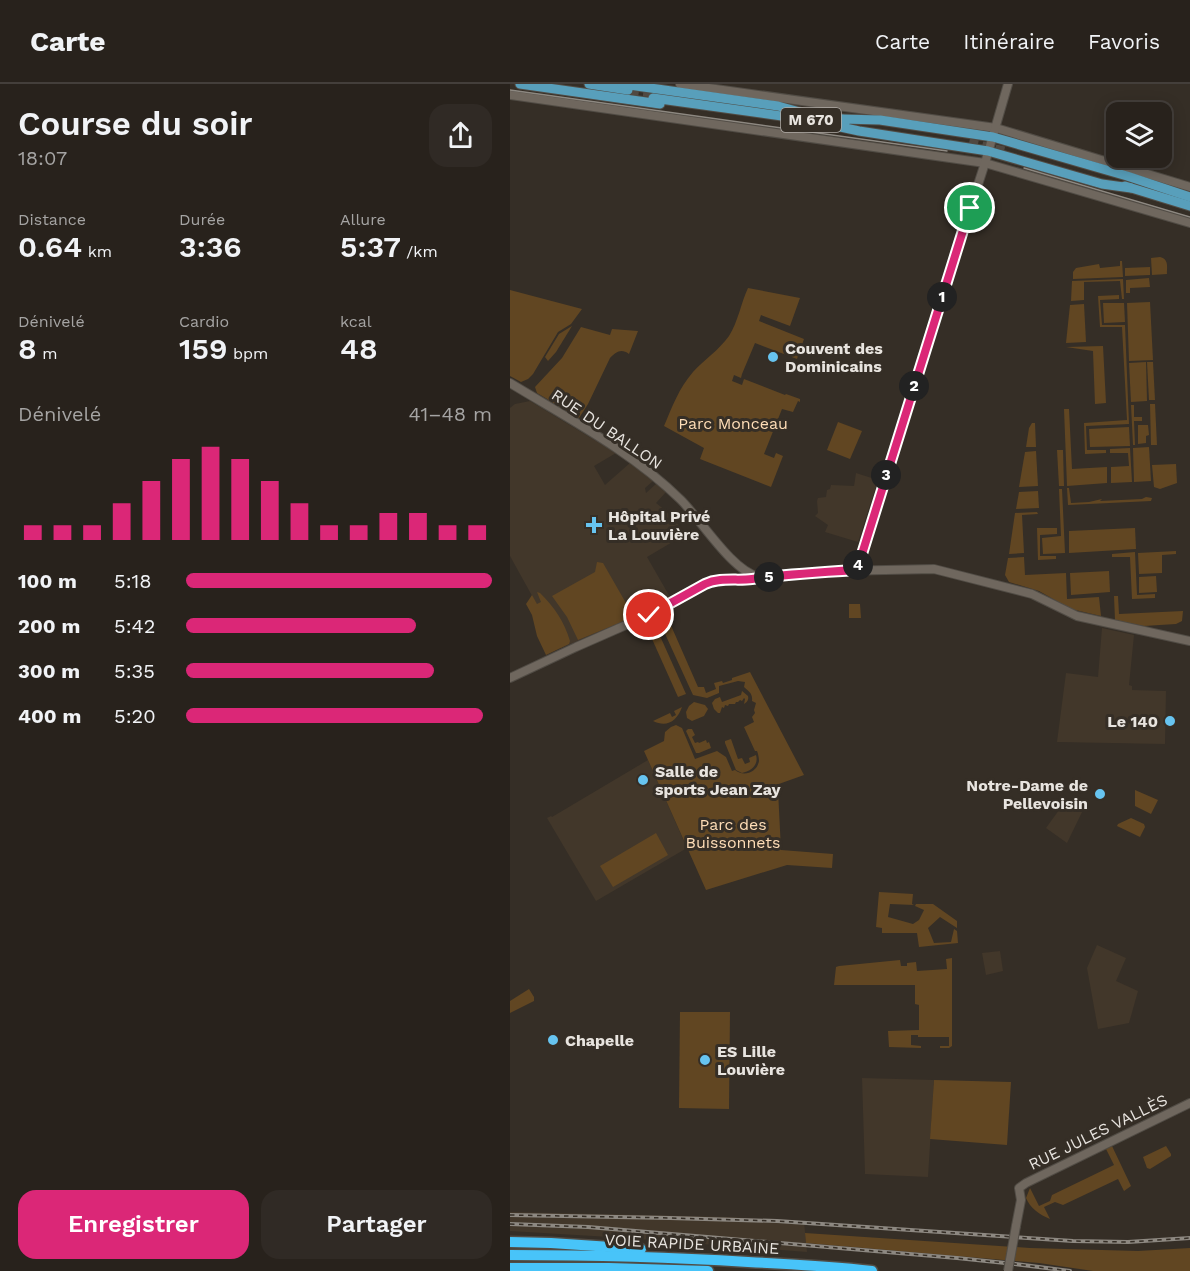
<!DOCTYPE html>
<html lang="fr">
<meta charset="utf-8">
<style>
:root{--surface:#28221c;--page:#302a25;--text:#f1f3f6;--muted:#a5a4a3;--line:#443f3b;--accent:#db2777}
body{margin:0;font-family:"Work Sans",sans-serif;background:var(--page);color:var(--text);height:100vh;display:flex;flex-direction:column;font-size:22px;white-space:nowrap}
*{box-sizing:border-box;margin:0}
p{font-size:20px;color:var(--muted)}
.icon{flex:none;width:33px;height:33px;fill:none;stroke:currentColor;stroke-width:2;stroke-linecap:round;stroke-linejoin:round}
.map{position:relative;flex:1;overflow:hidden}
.details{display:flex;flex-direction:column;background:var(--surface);width:510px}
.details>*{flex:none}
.tools{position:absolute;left:596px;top:18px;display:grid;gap:12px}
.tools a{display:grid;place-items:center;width:66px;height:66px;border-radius:12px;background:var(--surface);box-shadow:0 3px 15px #0003,0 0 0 2px var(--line);font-size:30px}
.pin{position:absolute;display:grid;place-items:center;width:51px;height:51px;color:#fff;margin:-26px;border:3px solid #fff;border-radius:50%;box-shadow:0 2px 6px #0007}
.km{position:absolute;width:30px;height:30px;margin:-15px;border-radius:50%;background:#222;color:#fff;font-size:16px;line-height:30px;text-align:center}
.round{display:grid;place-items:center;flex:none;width:63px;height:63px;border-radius:18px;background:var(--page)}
.overview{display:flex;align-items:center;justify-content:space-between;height:102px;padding:0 18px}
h1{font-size:33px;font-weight:600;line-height:45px}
.stats{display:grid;grid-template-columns:repeat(3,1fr);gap:9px;height:102px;padding:6px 18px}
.stats div{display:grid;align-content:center}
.stats b{font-size:30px;font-weight:600}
.stats small{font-size:16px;font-weight:400}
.stats p{font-size:16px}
.chart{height:168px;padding:12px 18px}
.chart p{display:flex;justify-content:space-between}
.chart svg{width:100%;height:108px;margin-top:6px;stroke:var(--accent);stroke-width:6}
.cta{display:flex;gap:12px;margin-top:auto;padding:12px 18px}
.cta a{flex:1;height:69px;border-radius:18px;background:var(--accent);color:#fff;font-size:24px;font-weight:600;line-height:69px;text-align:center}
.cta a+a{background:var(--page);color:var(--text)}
ul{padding:0 18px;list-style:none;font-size:20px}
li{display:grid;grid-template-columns:96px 72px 1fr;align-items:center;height:45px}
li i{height:15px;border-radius:8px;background:var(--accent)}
header{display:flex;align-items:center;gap:36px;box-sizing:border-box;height:84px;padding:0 30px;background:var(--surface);border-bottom:2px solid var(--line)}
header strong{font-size:28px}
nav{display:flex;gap:33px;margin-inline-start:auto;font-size:21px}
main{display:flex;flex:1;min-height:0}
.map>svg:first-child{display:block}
</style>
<header>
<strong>Carte</strong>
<nav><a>Carte</a><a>Itinéraire</a><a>Favoris</a></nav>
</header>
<main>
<section class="details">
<div class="overview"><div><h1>Course du soir</h1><p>18:07</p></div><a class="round"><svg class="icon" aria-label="share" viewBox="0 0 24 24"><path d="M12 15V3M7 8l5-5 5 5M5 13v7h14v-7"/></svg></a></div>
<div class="stats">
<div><p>Distance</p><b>0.64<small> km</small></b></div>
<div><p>Durée</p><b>3:36</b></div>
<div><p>Allure</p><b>5:37<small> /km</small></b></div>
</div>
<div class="stats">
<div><p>Dénivelé</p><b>8<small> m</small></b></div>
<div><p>Cardio</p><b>159<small> bpm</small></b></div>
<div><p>kcal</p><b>48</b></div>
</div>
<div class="chart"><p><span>Dénivelé</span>41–48 m</p>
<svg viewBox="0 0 160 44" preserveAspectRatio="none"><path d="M5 44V38M15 44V38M25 44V38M35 44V29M45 44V20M55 44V11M65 44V6M75 44V11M85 44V20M95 44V29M105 44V38M115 44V38M125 44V33M135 44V33M145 44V38M155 44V38"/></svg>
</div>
<ul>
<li><b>100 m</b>5:18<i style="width:100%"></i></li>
<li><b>200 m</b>5:42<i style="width:75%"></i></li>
<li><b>300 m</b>5:35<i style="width:81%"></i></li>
<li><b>400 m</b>5:20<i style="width:97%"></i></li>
</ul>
<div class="cta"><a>Enregistrer</a><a>Partager</a></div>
</section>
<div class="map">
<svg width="680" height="1187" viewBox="0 0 680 1187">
<rect width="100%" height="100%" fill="#352e26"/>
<g fill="#42372a">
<path d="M20,317L106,369L84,382L95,401L120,379L143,397L135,404L136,409L146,400L156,408L146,419L156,427L176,450L137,473L160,513L128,531L51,564L0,472V324L5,320Z"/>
<path d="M346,389L368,396L348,458L315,448L318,441L305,432L308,429L307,417L308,414L316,413L317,406L320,405L321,401L344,402Z"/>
<path d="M592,544L624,551L619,601L622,602V606L656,607L655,660L547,658L556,589L588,593Z"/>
<path d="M138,676L177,764L86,817L37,734L41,732L42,733Z"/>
<path d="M552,715L573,726L557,759L536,744L552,722Z"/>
<path d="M587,861L616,874L606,897L628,907L619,939L588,945L577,884Z"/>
<path d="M490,867L493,887L476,891L472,869Z"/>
<path d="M352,994L424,996L418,1093L355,1090Z"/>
<path d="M0,1128L219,1133L294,1138L297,1168L116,1154L0,1147Z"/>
</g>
<g fill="#614622">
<path d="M650,173C659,175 657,183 657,190L642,191L641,174Z"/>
<path d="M610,177H612L613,193L563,195V188L566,184L589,180L590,184L610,182Z"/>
<path d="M640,183V191L615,192V184Z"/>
<path d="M639,194L640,203L620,204V209H616V196Z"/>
<path d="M613,195L614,215H612L610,197L574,198V216L561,217L562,197Z"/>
<path d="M238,204L290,214L280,242L251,231L249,237L294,255L287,275L245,259L232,290L231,294L224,291L222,297L232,301L234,295L275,311L276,310L290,315V318L288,317L283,328L272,325L254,370L264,374L266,369L273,372L261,403L190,375L194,364L154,342C162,323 169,304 183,288C194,276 209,266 219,252C228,238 231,219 238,204Z"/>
<path d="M0,206L72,225L61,240L48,248L23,290L18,295L11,298L0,292Z"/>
<path d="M609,211V215L590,216L592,241H615L619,340L576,342L577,366H596V369L575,370L574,339L617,336L612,243H590L588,212Z"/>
<path d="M640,218L643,276L619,277L617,219Z"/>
<path d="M593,219H614L615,238L594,239Z"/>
<path d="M574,220L576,258L556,259L560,221Z"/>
<path d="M62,242L46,268L38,277L35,273L49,250Z"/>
<path d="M71,243L100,251L102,245L128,247L119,270C111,264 106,268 100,274L78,320L69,334L27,309L25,303L52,274Z"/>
<path d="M593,262L596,319L585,320L583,267L556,263Z"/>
<path d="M636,278L637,317L621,318L619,279Z"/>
<path d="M637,278H643L645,316H639Z"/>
<path d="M640,320H645L647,361H641Z"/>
<path d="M621,321H624V333H632V337H624L625,361H623Z"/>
<path d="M554,325H559L562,385L597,383V399L557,402Z"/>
<path d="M328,338L352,347L340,375L317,366Z"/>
<path d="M522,339H525L526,363H516L519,344Z"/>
<path d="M628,341H638L639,351L636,352V359L628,360Z"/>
<path d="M619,343L620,362L580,363L579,345Z"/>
<path d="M639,363L641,397L624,398L623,364Z"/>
<path d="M620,364L622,398L601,399V383L619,382L618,369H600V365Z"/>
<path d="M547,366H553L554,402H549Z"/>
<path d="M526,367L528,402L509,403L515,368Z"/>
<path d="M666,380L667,399L650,405L644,403L642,381Z"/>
<path d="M557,404H559L561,419L579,418L592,415L590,417L632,415L636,413L642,414L641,417L558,421Z"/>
<path d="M549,405H552L555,469L533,470L532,454L551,452Z"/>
<path d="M528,407L529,424L506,425L509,408Z"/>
<path d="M527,428L528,430L512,431L514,469L499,470L505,429Z"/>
<path d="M527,444H547V450L530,451V472H546V475L528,476Z"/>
<path d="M625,444L626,465L559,469V447Z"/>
<path d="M666,467V470L652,471V489L629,490L628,469Z"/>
<path d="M625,468L627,511L645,510V514L622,515L620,473H602V470Z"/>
<path d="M514,473L515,491L556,489L557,515L589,513L591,532L561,525L529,507L499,498L495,491L498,474Z"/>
<path d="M87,478L93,479L124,533L68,556L57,533L42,512L85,488Z"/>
<path d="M599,487L600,508L561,511L560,489Z"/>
<path d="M646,492L647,508L629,509V493Z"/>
<path d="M27,508L30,509C45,524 54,537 60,557L59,560L36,571L27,552L22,531L16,520L22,511L27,520L31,518Z"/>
<path d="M604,512H608L609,530L673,527L672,537L666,540L634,542L605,536Z"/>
<path d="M339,520H350L351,534H339Z"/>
<path d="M159,537L188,603H194L196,609L206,605L204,599L212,597L213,599L222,596V594L240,588L294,691L266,701L268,706L271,766L323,770L322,784L277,781L196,806L134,667L154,657L155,648L161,643L166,641L172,644L185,675L207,667L216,673L222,687L225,686C233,693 247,689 249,677C249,674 248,669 247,667H245L234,643L244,638L242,633L245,629L244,626L246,619L242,617C243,609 238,607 234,603L235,598L228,597L209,602V609L197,614L183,611L151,541Z"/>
<path d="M146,543L176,610L168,613L138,546Z"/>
<path d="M232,607L238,612C239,616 237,618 234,620L235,615L234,614L232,617L230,616L228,618H226L225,620H219L218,622L215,621L214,624L212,623L210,629H208L204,625L202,619L205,615L210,613L212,618L231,611Z"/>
<path d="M184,618L195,621L198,625L194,632L182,637L177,634L176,628L179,622Z"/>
<path d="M172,623C167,637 157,644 143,637L160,629L162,633L166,631L164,627Z"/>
<path d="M178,645H182L185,651L182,653L185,659L188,658L189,659L196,656L197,659L199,658L201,664L189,669H186L176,647Z"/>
<path d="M221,655L228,675L232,674L235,680L240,678L239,674L246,671C249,681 241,687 232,689L226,686L215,659V657Z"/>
<path d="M625,706L648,716L641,730L625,722Z"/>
<path d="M621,734L634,740L635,743L630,753L607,742L608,740Z"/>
<path d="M146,749L158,771L103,803L90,782Z"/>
<path d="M369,808L403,810L402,820L404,821L380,820L378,833L403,840L409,836L414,826L405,822L406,820H423L447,837V844L430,833L418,844L424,859L441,858L444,845L447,847L448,859L409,863L407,849H372V844L366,843Z"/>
<path d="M442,874V962L439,964H430V962H439V953H408V951H401V961L411,962V964L379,963L378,947L409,946V921L405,920V901H324L326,883L329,882L390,876L391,882H397V879L406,878L407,887L437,885L436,875Z"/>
<path d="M19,905L24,913V917L0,929V917Z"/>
<path d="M170,928H220L219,1025L169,1024Z"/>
<path d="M424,996L501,998L497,1061L420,1055Z"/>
<path d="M602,1062L621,1102L614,1107L608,1095L553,1121L545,1118L534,1123L540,1135C530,1131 520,1124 516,1114L520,1104L529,1122L540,1117L542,1111L604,1081L596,1065Z"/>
<path d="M656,1062L661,1070V1072L640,1085L637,1084L633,1073Z"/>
<path d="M295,1149L520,1164L628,1167L680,1164V1187H583L529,1179L296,1159Z"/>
</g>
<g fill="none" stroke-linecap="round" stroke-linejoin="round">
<g stroke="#504942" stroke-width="9" stroke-dasharray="9 4.5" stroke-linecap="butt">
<path d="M120,6L143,9"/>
<path d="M459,59L495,67"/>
</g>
<defs>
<g id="minor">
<path d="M170,0L486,44L680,103"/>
<path d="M0,11L475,79L680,139"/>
<path d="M0,299C59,335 121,367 171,416C191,436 222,487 249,493"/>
<path d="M347,486L431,215L475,79L498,0"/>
<path d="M0,594L66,563L132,534L200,498L208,496L240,495L326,487L424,485L522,510L567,532L680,557"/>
<path d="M506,1142L511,1116L509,1104L516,1099L680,1019"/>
</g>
<g id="major">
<path d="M10,0L150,20"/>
<path d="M79,0L118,6"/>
<path d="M112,0L268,22L297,30"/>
<path d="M143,14L307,37"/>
<path d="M303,31L337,36"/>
<path d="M332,35L370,36L483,53L617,92L680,113"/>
<path d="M303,37L349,47L478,67L592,100L621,104"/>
<path d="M615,102L680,122"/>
</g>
<g id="highway">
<path d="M0,1158L41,1159L131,1165"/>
<path d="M0,1171C80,1171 159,1173 238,1178C280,1180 321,1182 362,1187"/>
<path d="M0,1184H99L198,1187"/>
</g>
</defs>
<use href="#minor" stroke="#514c45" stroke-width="10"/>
<use href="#major" stroke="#514c45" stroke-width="11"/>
<use href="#highway" stroke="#514c45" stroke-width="13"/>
<use href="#minor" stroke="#6f675e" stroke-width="8"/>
<use href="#major" stroke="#589fbb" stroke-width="9"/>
<use href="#highway" stroke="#48c4f9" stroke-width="10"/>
<g stroke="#8d8881" stroke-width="1.5">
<path d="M0,6L437,67"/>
<path d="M514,84L680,133"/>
</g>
<defs>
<g id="rail">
<path d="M0,1131L160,1134L267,1137L563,1157L618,1158L680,1154"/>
<path d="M0,1140L78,1143L447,1174L505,1180L560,1187"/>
</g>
</defs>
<use href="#rail" stroke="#8d8881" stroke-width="4"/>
<use href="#rail" stroke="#352e26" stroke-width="1.5" stroke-dasharray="4.5" stroke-linecap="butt"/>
<defs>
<path id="minor-bridge" d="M498,1187L506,1142"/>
</defs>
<use href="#minor-bridge" stroke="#514c45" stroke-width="10" stroke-linecap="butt"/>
<use href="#minor-bridge" stroke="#6f675e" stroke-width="8"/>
</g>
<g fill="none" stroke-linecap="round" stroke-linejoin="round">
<defs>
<path id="route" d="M139,531L195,500C210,493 227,497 242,495C277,490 312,488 347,486L460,124"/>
</defs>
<use href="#route" stroke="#fff" stroke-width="12"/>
<use href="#route" stroke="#db2777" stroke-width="8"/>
</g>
<g fill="#67c4f0" stroke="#352e26" stroke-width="2">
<circle cx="263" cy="273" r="6"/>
<path d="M81 432h6v6h6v6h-6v6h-6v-6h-6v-6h6z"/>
<circle cx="660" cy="637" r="6"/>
<circle cx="133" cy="696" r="6"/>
<circle cx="590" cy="710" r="6"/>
<circle cx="43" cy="956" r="6"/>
<circle cx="195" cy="976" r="6"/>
</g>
<g text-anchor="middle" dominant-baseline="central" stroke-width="6" stroke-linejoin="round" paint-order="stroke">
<rect fill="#352e26" stroke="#b2ada8" stroke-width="1.5" x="271" y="24" width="60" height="24" rx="4.5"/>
<g font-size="15" font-weight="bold" fill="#e8e4df">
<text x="301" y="36">M 670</text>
</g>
<g font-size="16" font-weight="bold" fill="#e8e4df" stroke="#352e26" text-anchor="start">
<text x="275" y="264">Couvent des<tspan x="275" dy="18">Dominicains</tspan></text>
<text x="98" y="432">Hôpital Privé<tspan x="98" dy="18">La Louvière</tspan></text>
<text x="648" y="637" text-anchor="end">Le 140</text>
<text x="145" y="687">Salle de<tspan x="145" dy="18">sports Jean Zay</tspan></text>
<text x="578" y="701" text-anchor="end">Notre-Dame de<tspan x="578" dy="18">Pellevoisin</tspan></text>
<text x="55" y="956">Chapelle</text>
<text x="207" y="967">ES Lille<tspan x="207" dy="18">Louvière</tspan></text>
</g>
<g font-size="16" fill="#feddb7" stroke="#352e26">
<text x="223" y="339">Parc Monceau</text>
<text x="223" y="740">Parc des<tspan x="223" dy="18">Buissonnets</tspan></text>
</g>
<g font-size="16" fill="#e8e4df" stroke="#352e26">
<text transform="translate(97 345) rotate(34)">RUE DU BALLON</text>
<text transform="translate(588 1048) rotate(-26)">RUE JULES VALLÈS</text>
<text transform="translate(182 1160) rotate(3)">VOIE RAPIDE URBAINE</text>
</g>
</g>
</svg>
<div class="tools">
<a><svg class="icon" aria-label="layers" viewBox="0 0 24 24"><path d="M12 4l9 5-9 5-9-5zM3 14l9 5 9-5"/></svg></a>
</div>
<div class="pin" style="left:460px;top:124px;background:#1e9e55"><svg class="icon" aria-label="arrive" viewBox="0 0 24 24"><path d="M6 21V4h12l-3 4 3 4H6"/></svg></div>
<div class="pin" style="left:139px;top:531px;background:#d93025"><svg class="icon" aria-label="check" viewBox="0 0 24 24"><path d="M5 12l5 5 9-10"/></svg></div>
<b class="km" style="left:432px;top:213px">1</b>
<b class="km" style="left:404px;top:302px">2</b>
<b class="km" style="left:376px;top:391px">3</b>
<b class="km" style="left:348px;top:481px">4</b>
<b class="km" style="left:259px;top:493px">5</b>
</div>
</main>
